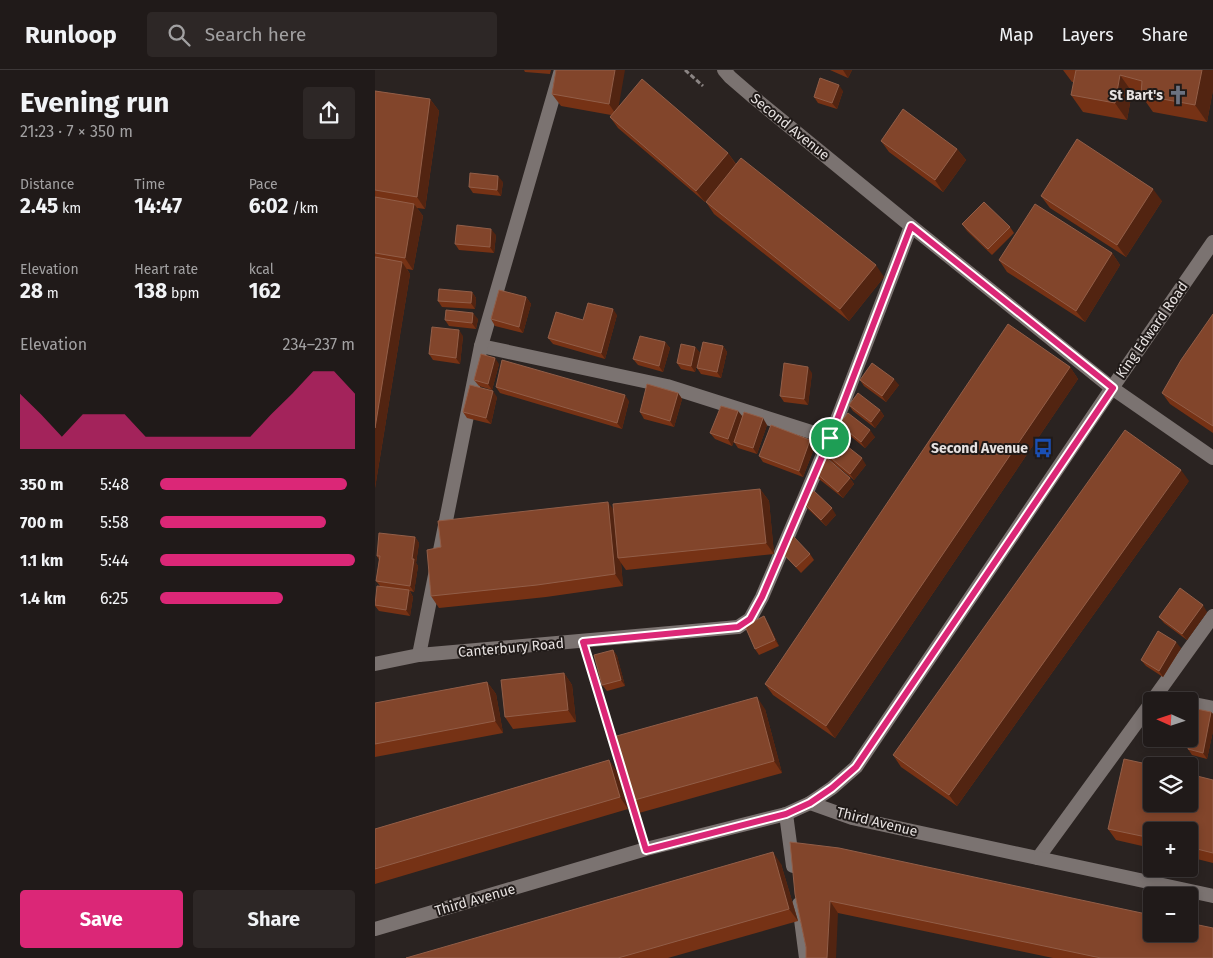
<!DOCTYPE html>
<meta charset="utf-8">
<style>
:root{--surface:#201a19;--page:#2d2726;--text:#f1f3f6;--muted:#a2a1a2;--line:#3d3838;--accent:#db2777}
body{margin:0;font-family:"Fira Sans",sans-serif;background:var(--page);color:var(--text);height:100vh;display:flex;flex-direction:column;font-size:19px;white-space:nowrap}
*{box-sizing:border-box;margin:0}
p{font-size:16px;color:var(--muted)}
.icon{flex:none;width:28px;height:28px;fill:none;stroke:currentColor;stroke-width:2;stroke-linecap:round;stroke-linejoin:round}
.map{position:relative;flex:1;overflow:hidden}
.panel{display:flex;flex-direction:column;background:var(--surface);width:375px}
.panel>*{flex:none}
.needle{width:32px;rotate:273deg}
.buttons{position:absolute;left:768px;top:622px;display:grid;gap:10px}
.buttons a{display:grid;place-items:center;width:55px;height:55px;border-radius:5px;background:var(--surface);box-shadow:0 2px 8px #0003,0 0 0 1px var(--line);font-size:25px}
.pin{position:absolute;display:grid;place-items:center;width:42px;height:42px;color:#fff;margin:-21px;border:2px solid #fff;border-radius:50%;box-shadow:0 1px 5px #0007}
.round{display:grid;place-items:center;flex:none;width:52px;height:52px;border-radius:5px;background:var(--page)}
.headline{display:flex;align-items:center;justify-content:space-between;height:85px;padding:0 20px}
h1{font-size:28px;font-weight:700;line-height:38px}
.metrics{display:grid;grid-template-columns:repeat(3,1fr);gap:8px;height:85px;padding:5px 20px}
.metrics div{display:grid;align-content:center}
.metrics b{font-size:21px;font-weight:700}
.metrics small{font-size:14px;font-weight:400}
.metrics p{font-size:14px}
.chart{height:140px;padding:10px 20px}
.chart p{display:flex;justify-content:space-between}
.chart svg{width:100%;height:90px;margin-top:5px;fill:var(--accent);opacity:.7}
.primary-button{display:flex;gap:10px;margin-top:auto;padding:10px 20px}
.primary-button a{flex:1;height:58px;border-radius:5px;background:var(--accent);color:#fff;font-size:20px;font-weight:700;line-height:58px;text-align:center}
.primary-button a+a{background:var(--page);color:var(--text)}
ul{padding:0 20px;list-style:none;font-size:16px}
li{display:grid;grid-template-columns:80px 60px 1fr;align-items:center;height:38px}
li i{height:12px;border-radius:6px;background:var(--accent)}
header{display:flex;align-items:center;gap:30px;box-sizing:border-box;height:70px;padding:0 25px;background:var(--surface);border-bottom:1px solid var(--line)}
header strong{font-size:24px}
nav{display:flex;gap:28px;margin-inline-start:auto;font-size:18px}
.search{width:350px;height:45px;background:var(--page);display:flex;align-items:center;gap:12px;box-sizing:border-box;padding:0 18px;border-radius:5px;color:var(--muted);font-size:19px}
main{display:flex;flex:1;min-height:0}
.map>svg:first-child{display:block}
</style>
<header>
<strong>Runloop</strong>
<div class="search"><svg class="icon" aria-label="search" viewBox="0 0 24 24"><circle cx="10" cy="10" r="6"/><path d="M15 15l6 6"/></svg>Search here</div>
<nav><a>Map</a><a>Layers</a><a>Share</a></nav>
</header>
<main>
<section class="panel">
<div class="headline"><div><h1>Evening run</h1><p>21:23 · 7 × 350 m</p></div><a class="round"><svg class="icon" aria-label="share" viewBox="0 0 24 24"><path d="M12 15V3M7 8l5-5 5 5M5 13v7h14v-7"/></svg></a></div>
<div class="metrics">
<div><p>Distance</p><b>2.45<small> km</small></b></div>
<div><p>Time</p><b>14:47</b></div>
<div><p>Pace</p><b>6:02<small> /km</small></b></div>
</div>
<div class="metrics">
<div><p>Elevation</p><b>28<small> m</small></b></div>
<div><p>Heart rate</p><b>138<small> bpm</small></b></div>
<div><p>kcal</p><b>162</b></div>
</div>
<div class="chart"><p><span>Elevation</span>234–237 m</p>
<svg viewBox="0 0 160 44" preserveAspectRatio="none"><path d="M0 44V17L10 27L20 38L30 27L40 27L50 27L60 38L70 38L80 38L90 38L100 38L110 38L120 27L130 17L140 6L150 6L160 17V44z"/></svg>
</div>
<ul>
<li><b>350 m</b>5:48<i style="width:96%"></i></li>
<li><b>700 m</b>5:58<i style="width:85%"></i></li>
<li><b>1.1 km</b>5:44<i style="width:100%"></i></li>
<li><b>1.4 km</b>6:25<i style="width:63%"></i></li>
</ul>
<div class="primary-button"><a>Save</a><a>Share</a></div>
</section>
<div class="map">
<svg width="838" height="888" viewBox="0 0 838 888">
<rect width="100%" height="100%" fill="#2a2321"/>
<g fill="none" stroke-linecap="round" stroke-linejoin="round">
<g stroke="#8b8584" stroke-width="3" stroke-dasharray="5 2.5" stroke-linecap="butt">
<path d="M310,0L328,16"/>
<path d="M215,594L251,712"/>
<path d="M256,730L264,755"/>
</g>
<g stroke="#7b7371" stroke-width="14">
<path d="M106,276L292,316L455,368"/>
<path d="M363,557L375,549L387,527L455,368L536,156"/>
<path d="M44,585L106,276L186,0"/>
<path d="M781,627L804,631"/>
<path d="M777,631L838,546"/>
<path d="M814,633L838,638"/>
<path d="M411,744L418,796"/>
<path d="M663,788L776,633"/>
<path d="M424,834L431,888"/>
</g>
<g stroke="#7b7371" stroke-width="14">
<path d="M349,0L355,7L377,26L536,156L737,318L838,388"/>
<path d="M0,594L44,585L363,557"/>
<path d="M435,733L477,748L838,826"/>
<path d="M0,859L271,779L411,744L435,733L457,718L481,697L737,318L838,172"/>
</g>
</g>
<g fill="#763215">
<path d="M149,0H176L175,4L150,2Z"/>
<path d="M181,0L244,36L353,83L361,94L509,207L474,251L339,144L331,132L341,119L330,132L243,58L235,47L236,45L186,36L177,24Z"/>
<path d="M455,0H477L473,8Z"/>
<path d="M688,0H838V20L832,52L778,42L766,25V24L757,22L752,50L708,42L696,25L699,12H697Z"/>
<path d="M0,21L55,29L64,41L50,139L42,138L48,146L38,200L32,199L35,204L0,418Z"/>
<path d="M468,21L462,39L443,33L439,27Z"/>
<path d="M506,71L582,79L591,90L568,122L514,82Z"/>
<path d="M128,112L126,126L98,123L94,117Z"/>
<path d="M666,126L787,131L751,187L675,138Z"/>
<path d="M587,154L635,157L639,163L617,185L592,161Z"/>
<path d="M121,165L119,183L84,180L80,174Z"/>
<path d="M737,183L745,195L710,252L632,202L624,190Z"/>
<path d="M97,222L101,228L100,239L67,237L63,231Z"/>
<path d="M151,227L156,234L148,263L120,256L116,249Z"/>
<path d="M838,244V363L795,334L787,323Z"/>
<path d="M242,245L230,289L178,274L173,268L208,250Z"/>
<path d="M103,249L101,259L74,256L70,250Z"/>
<path d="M88,266L85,294L58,290L54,284Z"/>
<path d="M290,272L295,278L288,302L263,295L258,289Z"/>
<path d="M348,276L352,282L346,308L326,304L322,298Z"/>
<path d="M320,277L325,283L320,302L306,299L302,293Z"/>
<path d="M124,294L117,320L104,316L99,310Z"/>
<path d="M695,297L703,309L460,668L398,625L390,614Z"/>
<path d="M437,303L433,335L409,332L405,326Z"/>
<path d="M485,310L524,315L511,332L489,316Z"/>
<path d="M121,317L254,331L247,359L125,323Z"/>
<path d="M303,323L307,329L299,357L269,349L265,342Z"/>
<path d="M122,327L116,354L92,348L88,342Z"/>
<path d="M474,335L505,340L509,346L500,358L478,341Z"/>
<path d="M367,347L392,355L382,384L363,378L359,372L362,364L357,376L340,369L335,363Z"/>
<path d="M464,354L500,367L490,378L468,360Z"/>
<path d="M435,370L440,376L428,407L388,392L384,386Z"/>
<path d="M451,384L491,395L479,410L455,390Z"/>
<path d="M440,402L475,408L479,414L468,428L444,409Z"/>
<path d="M814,411L582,736L526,697L518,685Z"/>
<path d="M385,419L394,431L399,484L251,500L246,493L248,516L171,527L64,538L56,526L66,477L238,439Z"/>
<path d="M428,432L461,445L451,456L432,438Z"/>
<path d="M40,467L44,473L41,493L43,496L39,522L35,521L38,527L35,546L4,541L0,536V532L5,516L1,511L4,490L2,486Z"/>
<path d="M404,479L435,484L439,490L426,503L409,485Z"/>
<path d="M832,542L812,570L789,553L784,547Z"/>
<path d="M393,553L404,576L384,585L380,579Z"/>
<path d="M806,578L788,607L771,596L766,590Z"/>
<path d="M238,580L242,586L250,616L232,621L227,615Z"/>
<path d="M189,603L197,615L201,652L138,659L130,647Z"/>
<path d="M112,612L121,624L128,663L0,687V633Z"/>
<path d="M390,639L407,703L264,743L256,731Z"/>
<path d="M836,642L838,644V661L832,689L817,685L813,679Z"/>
<path d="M234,690L242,702L253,739L0,814V759Z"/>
<path d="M838,710V793L814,787V761H776V778L741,770L733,759Z"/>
<path d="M406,794L423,851L293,888H31Z"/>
<path d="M420,824L838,888H678L463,843L431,877Z"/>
</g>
<g fill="#522411">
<path d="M240,0H250L242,46L234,34Z"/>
<path d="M468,0H477L473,8Z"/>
<path d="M827,0H838V20L832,52L820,35Z"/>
<path d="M745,5L757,22L752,50L740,33Z"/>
<path d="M464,15L468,21L462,39L457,33Z"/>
<path d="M55,29L64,41L50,139L42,127Z"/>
<path d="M582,79L591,90L568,122L560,110Z"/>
<path d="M353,83L361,95L330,132L321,121Z"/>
<path d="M123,106L128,112L126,126L122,120Z"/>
<path d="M778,119L787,131L751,187L742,175Z"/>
<path d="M39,134L48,146L38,200L30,188Z"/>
<path d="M116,159L121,165L119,183L115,177Z"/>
<path d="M737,183L745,195L710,252L701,241Z"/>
<path d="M27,192L35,204L0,418V358Z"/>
<path d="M501,195L509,207L474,251L465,239Z"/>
<path d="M97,222L101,228L100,239L96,233Z"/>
<path d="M151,227L156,234L148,263L144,257Z"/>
<path d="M238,239L242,245L230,289L226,283Z"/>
<path d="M98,243L103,249L101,259L97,253Z"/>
<path d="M84,260L88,266L85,294L81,288Z"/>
<path d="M290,272L295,278L288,302L284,296Z"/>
<path d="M348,276L352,282L346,308L342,302Z"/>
<path d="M320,277L325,283L320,302L316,296Z"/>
<path d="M120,288L124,294L117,320L113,314Z"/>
<path d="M433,297L437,303L433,335L429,329Z"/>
<path d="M695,297L703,309L460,668L451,656Z"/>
<path d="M519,309L524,315L511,332L507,326Z"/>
<path d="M118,321L122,327L116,354L111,348Z"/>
<path d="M303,323L307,329L299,357L295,351Z"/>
<path d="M250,325L254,331L247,359L242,353Z"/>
<path d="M505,340L509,346L500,358L496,352Z"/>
<path d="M363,341L368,347L357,376L353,369Z"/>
<path d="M388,348L392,355L382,384L378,378Z"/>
<path d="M495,360L500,367L490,378L486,372Z"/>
<path d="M435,370L440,376L428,407L424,401Z"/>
<path d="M487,388L491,395L479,410L475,404Z"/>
<path d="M806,400L814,411L582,736L574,725Z"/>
<path d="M475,408L479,414L468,428L463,422Z"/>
<path d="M385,419L394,431L399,484L391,473Z"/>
<path d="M233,432L242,444L243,488L246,493L248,516L240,504Z"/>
<path d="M457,438L461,445L451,456L446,450Z"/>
<path d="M40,467L44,473L41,493L43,496L39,522L35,516L37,489Z"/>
<path d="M34,520L38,527L35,546L31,540Z"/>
<path d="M828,535L832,542L812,570L807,564Z"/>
<path d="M389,546L393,553L404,576L400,570Z"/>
<path d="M801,572L806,578L788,607L784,601Z"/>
<path d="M238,580L242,586L250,616L246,610Z"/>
<path d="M189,603L197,615L201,652L193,640Z"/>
<path d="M112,612L121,624L128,663L120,651Z"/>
<path d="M382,627L390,639L407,703L399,691Z"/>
<path d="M836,642L838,644V661L832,689L828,683Z"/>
<path d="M234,690L242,702L253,739L245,727Z"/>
<path d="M398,782L406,794L423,851L414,839Z"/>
<path d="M455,831L463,843L461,888H452Z"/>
</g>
<g fill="#82452b" stroke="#925e48">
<path d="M181,0H240L234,34L177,24Z"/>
<path d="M701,0H827L820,35L766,25L767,11L745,5L740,33L696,25Z"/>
<path d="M445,8L464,15L457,33L439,27Z"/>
<path d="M267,9L353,83L321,121L235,47Z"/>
<path d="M0,21L55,29L42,127L0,120Z"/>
<path d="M528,39L582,79L560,110L506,71Z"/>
<path d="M702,69L778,119L742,175L666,126Z"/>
<path d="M366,88L501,195L465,239L331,132Z"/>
<path d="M95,103L123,106L122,120L94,117Z"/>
<path d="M0,127L39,134L30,188L0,183Z"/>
<path d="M609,132L635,157L613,179L587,154Z"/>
<path d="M660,134L737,183L701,241L624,190Z"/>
<path d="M82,155L116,159L115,177L80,174Z"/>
<path d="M0,187L27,192L0,358Z"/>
<path d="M64,219L97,222L96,233L63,231Z"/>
<path d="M124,220L151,227L144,257L116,249Z"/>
<path d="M213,233L238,239L226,283L173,268L181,242L208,250Z"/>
<path d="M71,240L98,243L97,253L70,250Z"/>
<path d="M838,244V356L787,323L806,290Z"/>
<path d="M633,254L695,297L451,656L390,614Z"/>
<path d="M57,257L84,260L81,288L54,284Z"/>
<path d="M265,266L290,272L284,296L258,289Z"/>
<path d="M328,272L348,276L342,302L322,298Z"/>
<path d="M306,274L320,277L316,296L302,293Z"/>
<path d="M106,284L120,288L113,314L99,310Z"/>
<path d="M127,290L250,325L242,353L121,317Z"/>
<path d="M409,293L433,297L429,329L405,326Z"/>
<path d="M497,293L519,309L507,326L485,310Z"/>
<path d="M272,314L303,323L295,351L265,342Z"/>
<path d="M95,315L118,321L111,348L88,342Z"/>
<path d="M483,323L505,340L496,352L474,335Z"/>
<path d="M346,336L363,341L353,369L335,363Z"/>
<path d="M369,342L388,348L378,378L359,372Z"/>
<path d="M473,343L495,360L486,372L464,354Z"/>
<path d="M396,355L435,370L424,401L384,386Z"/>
<path d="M750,360L806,400L574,725L518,685Z"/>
<path d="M463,369L487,388L475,404L451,384Z"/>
<path d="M452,388L475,408L463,422L440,402Z"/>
<path d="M385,419L391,473L243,488L238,434Z"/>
<path d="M439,421L457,438L446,450L428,432Z"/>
<path d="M233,432L240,504L162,515L56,526L52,480L66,477L63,451Z"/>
<path d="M4,463L40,467L37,489H39L35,516L1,511L5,486H2Z"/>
<path d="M418,466L435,484L421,497L404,479Z"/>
<path d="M2,516L34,520L31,540L0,535Z"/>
<path d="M805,518L828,535L807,564L784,547Z"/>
<path d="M389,546L400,570L380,579L370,556Z"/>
<path d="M783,561L801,572L784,601L766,590Z"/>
<path d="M238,580L246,610L227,615L219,585Z"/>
<path d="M189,603L193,640L130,647L126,610Z"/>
<path d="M112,612L120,651L0,674V633Z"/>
<path d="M382,627L399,691L256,731L238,667Z"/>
<path d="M822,639L836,642L828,683L813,679Z"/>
<path d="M749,689L781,696H776V734H814V704L838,710V783L814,777V761H776V768L733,759Z"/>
<path d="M234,690L245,727L0,799V759Z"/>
<path d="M415,772L464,778L776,845V864H814V853L838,858V888H726L455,831L452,888H431V877L420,824Z"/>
<path d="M398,782L414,839L243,888H31Z"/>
</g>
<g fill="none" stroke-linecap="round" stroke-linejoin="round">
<defs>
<path id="route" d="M536,156L738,318L481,697L457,718L435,733L411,744L271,780L208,572L363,557L375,549L387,527L455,368Z"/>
</defs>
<use href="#route" stroke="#fff" stroke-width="10"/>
<use href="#route" stroke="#db2777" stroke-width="6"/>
</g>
<defs>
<symbol id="church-bare" viewBox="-9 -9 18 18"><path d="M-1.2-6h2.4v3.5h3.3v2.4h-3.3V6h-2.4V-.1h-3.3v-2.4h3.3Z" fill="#6b7280" stroke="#201a18" stroke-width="2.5" paint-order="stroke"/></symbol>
<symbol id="bus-bare" viewBox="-9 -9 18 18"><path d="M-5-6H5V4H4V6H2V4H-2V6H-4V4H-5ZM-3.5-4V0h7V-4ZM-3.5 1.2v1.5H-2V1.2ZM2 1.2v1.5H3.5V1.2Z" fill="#1a4fb4" stroke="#201a18" stroke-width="2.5" paint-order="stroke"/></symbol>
</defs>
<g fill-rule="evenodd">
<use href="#church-bare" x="789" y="11" width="28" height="28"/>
<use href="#bus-bare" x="654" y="364" width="28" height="28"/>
</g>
<g text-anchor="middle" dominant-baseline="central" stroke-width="4" stroke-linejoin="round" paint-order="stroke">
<g font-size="14" font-weight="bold" fill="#e7e2e1" stroke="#201a18" text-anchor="end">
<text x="788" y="25">St Bart's</text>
<text x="653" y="378">Second Avenue</text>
</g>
<g font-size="14" fill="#e7e2e1" stroke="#201a18">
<text transform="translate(415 57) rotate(39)">Second Avenue</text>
<text transform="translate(777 260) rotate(-55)">King Edward Road</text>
<text transform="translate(136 578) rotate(-5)">Canterbury Road</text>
<text transform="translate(502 752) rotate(14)">Third Avenue</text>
<text transform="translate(100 830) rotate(-16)">Third Avenue</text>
</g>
</g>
</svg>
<div class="buttons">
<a><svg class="needle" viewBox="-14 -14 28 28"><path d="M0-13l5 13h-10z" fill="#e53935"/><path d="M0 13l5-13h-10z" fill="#a2a1a2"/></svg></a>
<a><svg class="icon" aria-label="layers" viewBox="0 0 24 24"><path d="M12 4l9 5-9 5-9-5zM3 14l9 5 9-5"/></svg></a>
<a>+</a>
<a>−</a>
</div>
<div class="pin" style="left:455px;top:368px;background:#1e9e55"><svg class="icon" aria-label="arrive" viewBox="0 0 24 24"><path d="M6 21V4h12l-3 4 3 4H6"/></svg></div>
</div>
</main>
